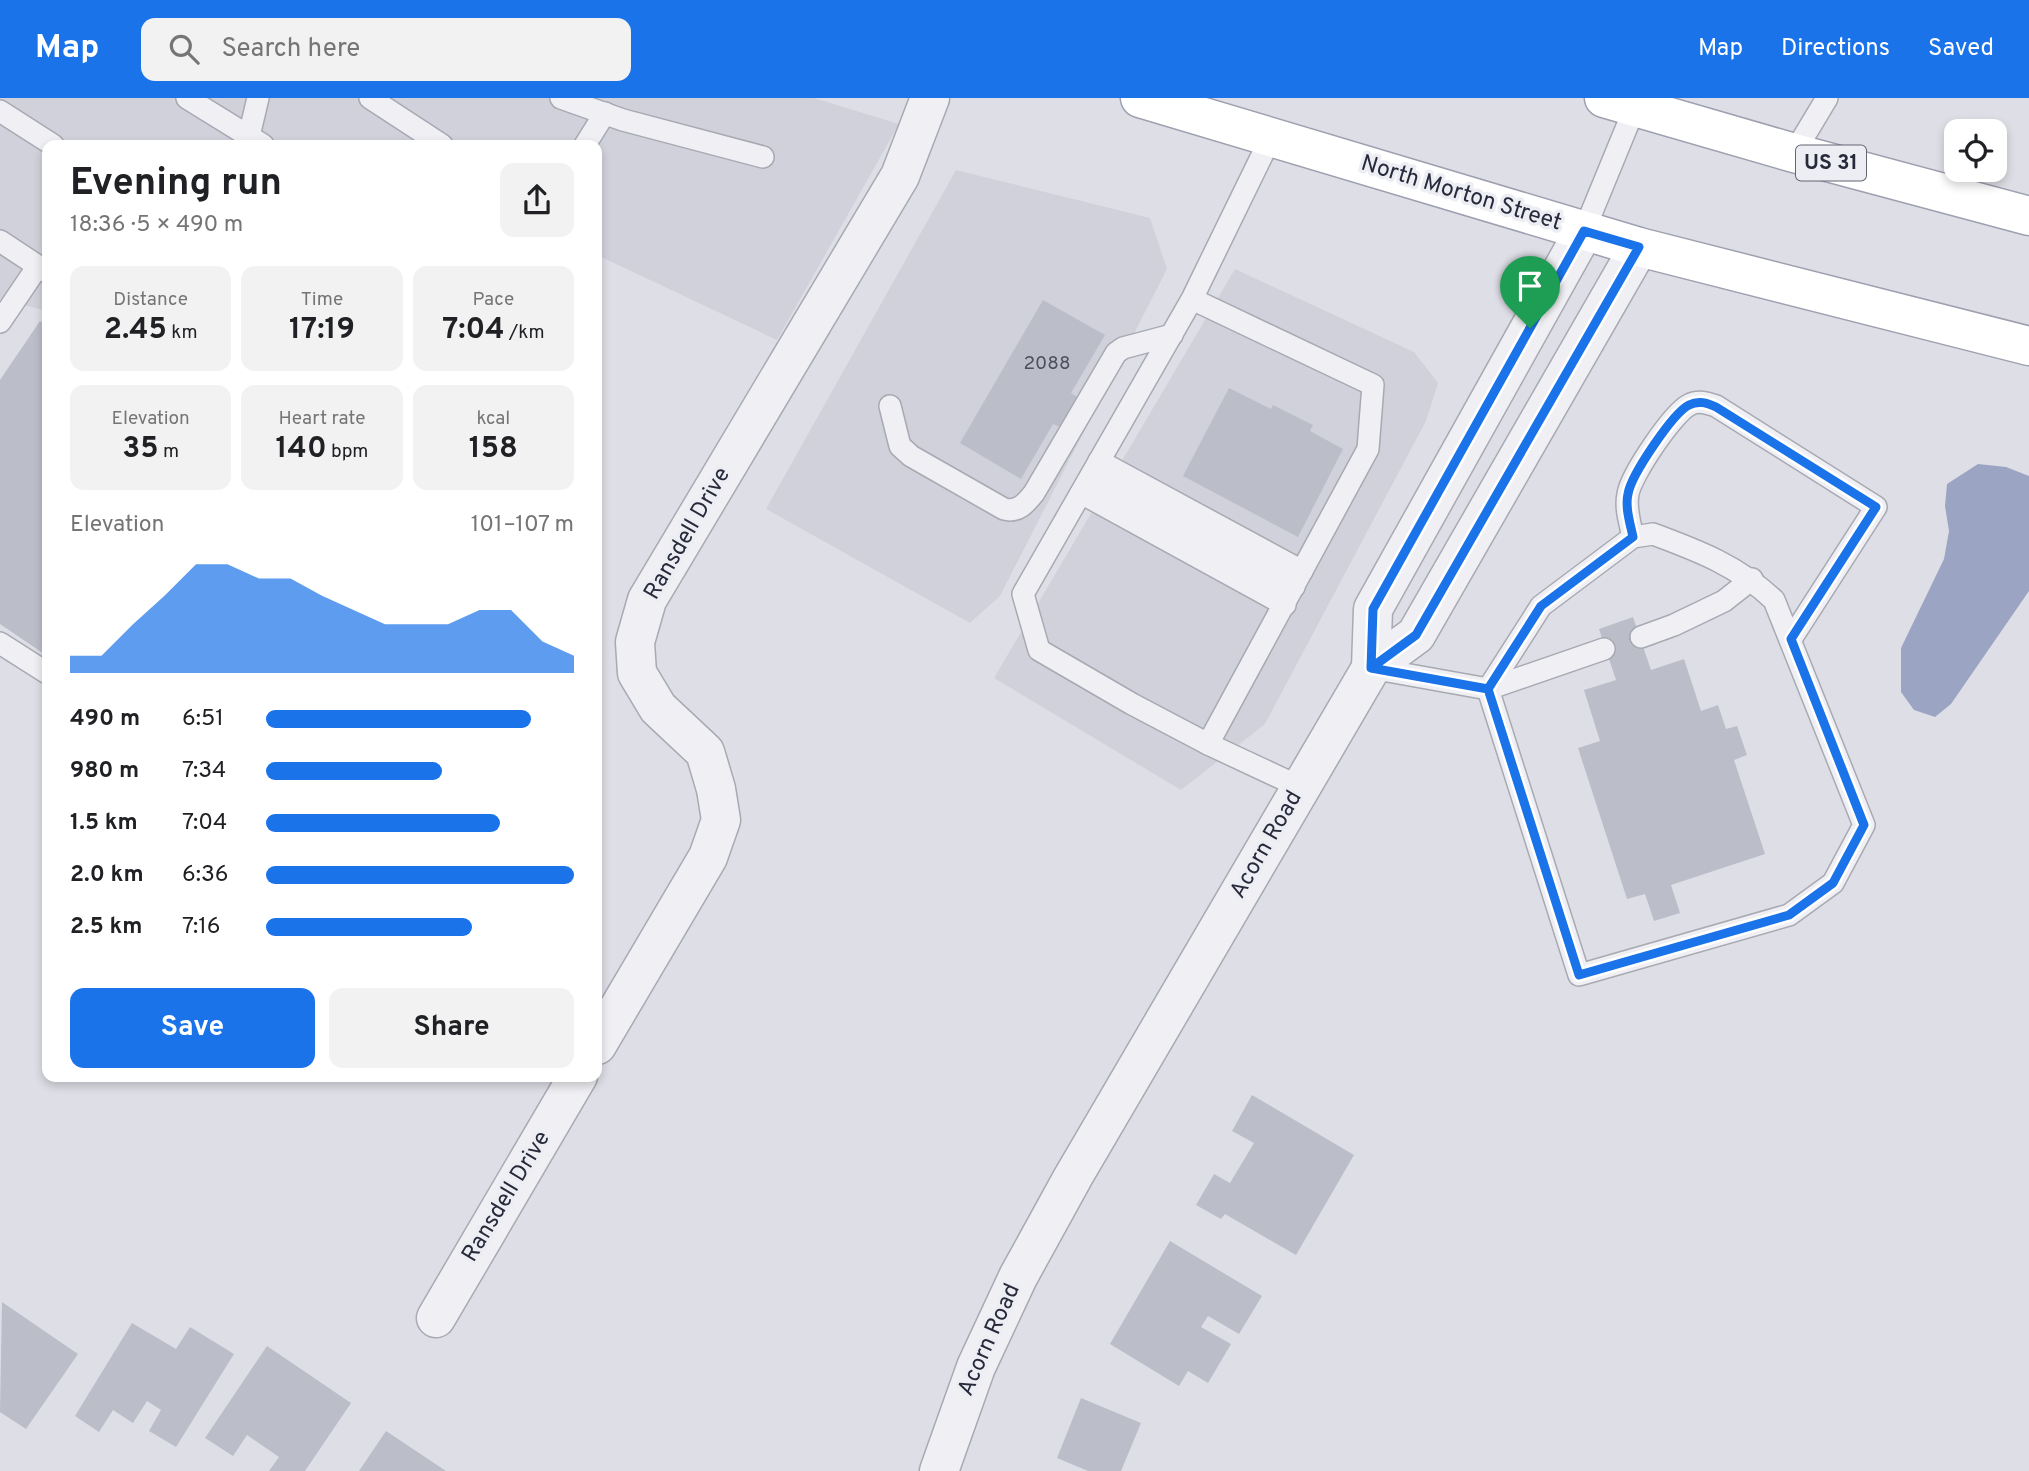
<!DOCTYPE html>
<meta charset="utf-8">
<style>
:root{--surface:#fff;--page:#f2f2f2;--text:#202124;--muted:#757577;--accent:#1a73e8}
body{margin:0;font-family:Overpass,sans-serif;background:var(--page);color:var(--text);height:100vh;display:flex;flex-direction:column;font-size:26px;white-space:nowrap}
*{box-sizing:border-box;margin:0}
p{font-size:23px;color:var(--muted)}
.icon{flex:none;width:38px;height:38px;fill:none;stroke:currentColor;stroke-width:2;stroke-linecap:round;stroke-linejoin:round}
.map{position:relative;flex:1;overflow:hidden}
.drawer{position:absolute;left:42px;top:42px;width:560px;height:942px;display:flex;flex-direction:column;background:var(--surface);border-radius:14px;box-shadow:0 4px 10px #0003}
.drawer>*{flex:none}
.controls{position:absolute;left:1944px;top:21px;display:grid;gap:14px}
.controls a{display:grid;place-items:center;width:63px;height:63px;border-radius:14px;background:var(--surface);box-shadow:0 4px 10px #0003;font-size:35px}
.pin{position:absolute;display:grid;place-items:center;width:60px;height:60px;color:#fff;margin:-72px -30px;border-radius:50% 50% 50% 0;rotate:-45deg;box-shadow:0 0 7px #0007}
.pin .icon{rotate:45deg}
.round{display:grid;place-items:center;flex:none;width:74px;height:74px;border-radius:14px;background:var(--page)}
.headline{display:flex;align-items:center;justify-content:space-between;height:119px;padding:0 28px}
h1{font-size:38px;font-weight:700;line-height:52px}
.figures{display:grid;grid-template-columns:repeat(3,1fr);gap:10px;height:119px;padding:7px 28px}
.figures div{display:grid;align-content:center;border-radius:14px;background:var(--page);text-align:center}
.figures b{font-size:30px;font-weight:700}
.figures small{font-size:19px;font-weight:400}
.figures p{font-size:19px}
.chart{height:196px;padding:14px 28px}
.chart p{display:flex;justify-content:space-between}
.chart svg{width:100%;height:126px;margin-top:7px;fill:var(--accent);opacity:.7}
.action{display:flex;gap:14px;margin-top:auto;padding:14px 28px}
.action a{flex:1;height:80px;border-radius:14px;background:var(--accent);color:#fff;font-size:28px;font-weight:700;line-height:80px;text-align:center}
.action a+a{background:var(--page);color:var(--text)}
ul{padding:0 28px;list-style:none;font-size:23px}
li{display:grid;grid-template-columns:112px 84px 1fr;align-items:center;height:52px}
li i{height:18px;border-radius:9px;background:var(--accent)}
header{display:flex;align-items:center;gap:42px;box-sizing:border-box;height:98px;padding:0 35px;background:var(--accent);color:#fff}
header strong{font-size:33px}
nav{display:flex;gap:38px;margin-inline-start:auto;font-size:24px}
.search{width:490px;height:63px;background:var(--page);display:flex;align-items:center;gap:18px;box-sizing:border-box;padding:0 24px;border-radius:14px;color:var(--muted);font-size:26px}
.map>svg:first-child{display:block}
</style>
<header>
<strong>Map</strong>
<div class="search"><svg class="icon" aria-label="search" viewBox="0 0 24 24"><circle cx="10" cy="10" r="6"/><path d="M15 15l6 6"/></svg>Search here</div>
<nav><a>Map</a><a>Directions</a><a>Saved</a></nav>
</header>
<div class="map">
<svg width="2029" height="1373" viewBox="0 0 2029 1373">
<rect width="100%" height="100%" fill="#dedfe6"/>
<g fill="#d0d1da">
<path d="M0,0H814L899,26L777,242L597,157V47H47V213L0,201Z"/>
<path d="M956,72L1150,120L1167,171L1000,498L970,525L766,411Z"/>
<path d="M1235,171L1414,254L1438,285L1426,323L1265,626L1181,692L994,580Z"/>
</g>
<path fill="#9ca4c3" d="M1978,366L2006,369L2029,378V493L1951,606L1935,619L1914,612L1901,594V550L1944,461L1949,433L1945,408L1947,386Z"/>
<g fill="#bbbdc8">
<path d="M1043,202L1105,237L1071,295L1077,299L1060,329L1053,326L1021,381L960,345Z"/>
<path d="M40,223L47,228V558L0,526V282Z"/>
<path d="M1229,290L1271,311L1273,307L1313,327L1310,333L1343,351L1298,439L1183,378Z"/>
<path d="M1633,519L1651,572L1684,561L1701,613L1718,607L1726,631L1737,628L1747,657L1734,662L1765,756L1671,787L1680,815L1654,823L1645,796L1627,801L1578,650L1600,643L1584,592L1616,582L1599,531Z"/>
<path d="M1252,997L1354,1057L1296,1157L1225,1116L1221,1121L1196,1107L1214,1076L1230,1085L1254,1045L1232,1033Z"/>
<path d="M1170,1143L1262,1198L1239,1236L1208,1218L1201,1229L1231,1246L1208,1285L1188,1273L1179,1288L1110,1246Z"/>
<path d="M2,1204L78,1256L26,1331L0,1314Z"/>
<path d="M132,1225L176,1251L190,1229L234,1256L176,1349L149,1333L161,1312L147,1303L133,1325L113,1312L99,1334L75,1318Z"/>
<path d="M267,1248L351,1305L305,1373H269L279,1359L247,1337L233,1358L205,1340Z"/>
<path d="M1081,1300L1141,1325L1121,1373H1088L1057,1360Z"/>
<path d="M386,1333L446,1373H359Z"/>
</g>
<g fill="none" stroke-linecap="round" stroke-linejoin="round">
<defs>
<g id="service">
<path d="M187,0L263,47"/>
<path d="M370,0L442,47"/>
<path d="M561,0L623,22L763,59"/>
<path d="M0,13L53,47"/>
<path d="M243,47L249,38L258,0"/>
<path d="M585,47L605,15"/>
<path d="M1794,55L1827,0"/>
<path d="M1584,133L1635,9L1640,4"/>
<path d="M0,143L47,174"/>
<path d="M1192,201L1373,287L1368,351L1208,646L1132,606L1039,552L1023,496L1192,201L1271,39"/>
<path d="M0,224L38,168"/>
<path d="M890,308L900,348L911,358L1004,411C1018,415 1026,405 1034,395L1116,255L1123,250L1172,237"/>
<path d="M1099,363L1302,473"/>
<path d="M1091,378L1294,489"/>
<path d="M1081,395L1285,507"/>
<path d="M1653,436C1699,453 1738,468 1774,502L1864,727L1833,785L1789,817L1579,877L1488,591L1541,508L1633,439Z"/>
<path d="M1633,439C1630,425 1625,410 1628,396C1631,377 1673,315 1689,307C1698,302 1707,305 1716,308L1876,409L1791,541"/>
<path d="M1641,539L1674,527L1724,503L1752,481"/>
<path d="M0,545L47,575"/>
<path d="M1371,570L1488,591L1604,551"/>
<path d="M1208,646L1300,689"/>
</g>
<g id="minor">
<path d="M1371,570L1373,511L1584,133"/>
<path d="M597,947L708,759L721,722L716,691L705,654L658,610L637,575L635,544L647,502L900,78L930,0"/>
<path d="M436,1220L578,978"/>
<path d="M939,1373L976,1269L1018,1179L1073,1079L1371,570L1416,537L1639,149"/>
</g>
<g id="primary">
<path d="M1140,0L1639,149L2029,248"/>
<path d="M1604,0L1794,55L2029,118"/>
</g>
</defs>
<use href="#service" stroke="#a7a9b3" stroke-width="24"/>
<use href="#minor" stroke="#a7a9b3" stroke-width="41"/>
<use href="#primary" stroke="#9ea0b0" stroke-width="41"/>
<use href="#service" stroke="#f0f0f4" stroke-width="21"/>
<use href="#minor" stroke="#f0f0f4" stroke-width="38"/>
<use href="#primary" stroke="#fff" stroke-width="38"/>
</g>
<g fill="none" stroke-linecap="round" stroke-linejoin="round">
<defs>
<path id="route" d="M1530,230L1373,511L1371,570L1488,591L1541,508L1633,439C1630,425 1625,409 1628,396C1631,377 1673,315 1689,307C1699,302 1707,305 1716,309L1876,409L1791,541L1864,727L1833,785L1789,817L1579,877L1488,591L1371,570L1416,537L1639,149L1584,133L1530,230"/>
</defs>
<use href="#route" stroke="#fff" stroke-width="14"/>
<use href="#route" stroke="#1a73e8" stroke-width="9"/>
</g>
<g text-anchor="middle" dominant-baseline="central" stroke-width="7" stroke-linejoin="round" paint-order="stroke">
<g font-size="19" fill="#4d4f5e">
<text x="1047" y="266">2088</text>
</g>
<rect fill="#edeef4" stroke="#636572" stroke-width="2" x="1796" y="47.5" width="70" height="35" rx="5"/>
<g font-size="21" font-weight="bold" fill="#282a3b">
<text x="1831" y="65">US 31</text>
</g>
<g font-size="23" fill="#282a3b" stroke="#edeef4">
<text transform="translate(1461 96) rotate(17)">North Morton Street</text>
<text transform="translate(688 436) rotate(-60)">Ransdell Drive</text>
<text transform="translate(1267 747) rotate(-60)">Acorn Road</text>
<text transform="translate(507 1099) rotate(-59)">Ransdell Drive</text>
<text transform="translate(990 1242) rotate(-66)">Acorn Road</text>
</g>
</g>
</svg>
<div class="controls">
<a><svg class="icon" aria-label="locate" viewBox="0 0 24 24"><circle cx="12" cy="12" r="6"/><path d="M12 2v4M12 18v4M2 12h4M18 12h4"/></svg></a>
</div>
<div class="pin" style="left:1530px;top:230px;background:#1e9e55"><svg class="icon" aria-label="arrive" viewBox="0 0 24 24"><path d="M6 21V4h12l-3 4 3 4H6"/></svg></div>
<section class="drawer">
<div class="headline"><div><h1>Evening run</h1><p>18:36 · 5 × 490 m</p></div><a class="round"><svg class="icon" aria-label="share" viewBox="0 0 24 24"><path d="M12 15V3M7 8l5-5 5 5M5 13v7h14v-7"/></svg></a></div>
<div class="figures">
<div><p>Distance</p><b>2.45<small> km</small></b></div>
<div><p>Time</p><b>17:19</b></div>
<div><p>Pace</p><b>7:04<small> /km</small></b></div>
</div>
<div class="figures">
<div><p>Elevation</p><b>35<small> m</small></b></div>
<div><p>Heart rate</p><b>140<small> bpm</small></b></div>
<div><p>kcal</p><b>158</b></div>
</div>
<div class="chart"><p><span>Elevation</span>101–107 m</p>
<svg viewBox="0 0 160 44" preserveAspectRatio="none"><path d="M0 44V38L10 38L20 27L30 17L40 6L50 6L60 11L70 11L80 17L90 22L100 27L110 27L120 27L130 22L140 22L150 33L160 38V44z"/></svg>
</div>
<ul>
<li><b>490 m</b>6:51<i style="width:86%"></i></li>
<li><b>980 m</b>7:34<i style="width:57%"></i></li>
<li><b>1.5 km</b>7:04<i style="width:76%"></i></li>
<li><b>2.0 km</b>6:36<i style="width:100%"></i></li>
<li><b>2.5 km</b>7:16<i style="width:67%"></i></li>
</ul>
<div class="action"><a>Save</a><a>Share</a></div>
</section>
</div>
